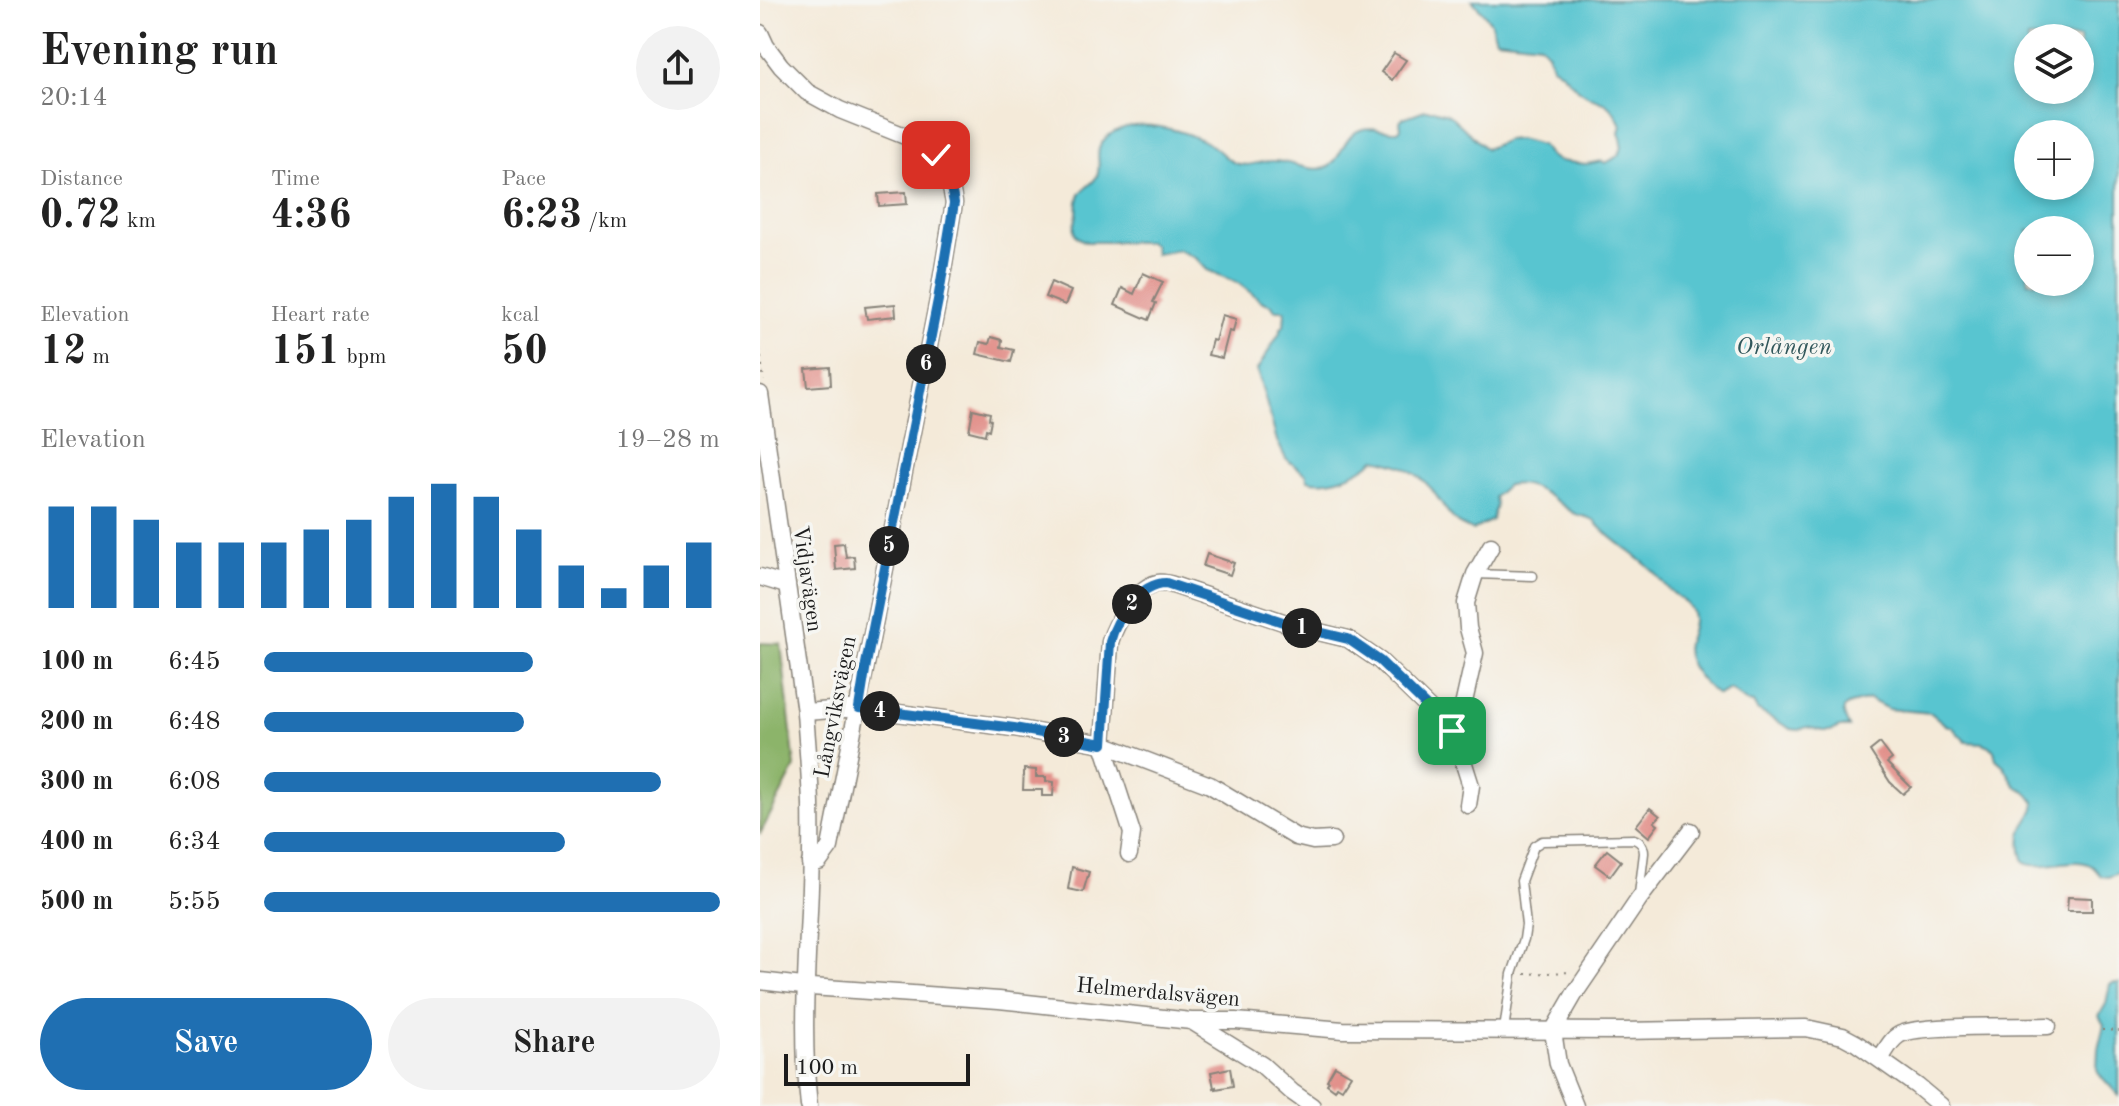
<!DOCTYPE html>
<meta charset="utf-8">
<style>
:root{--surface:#fff;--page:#f2f2f2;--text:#222;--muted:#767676;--accent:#1f6fb2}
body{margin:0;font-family:"Old Standard TT",serif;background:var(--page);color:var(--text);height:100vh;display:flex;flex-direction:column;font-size:30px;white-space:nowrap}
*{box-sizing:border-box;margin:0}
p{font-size:26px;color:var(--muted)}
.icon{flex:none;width:44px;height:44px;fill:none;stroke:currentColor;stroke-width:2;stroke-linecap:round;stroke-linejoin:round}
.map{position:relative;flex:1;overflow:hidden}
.drawer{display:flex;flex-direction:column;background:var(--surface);width:760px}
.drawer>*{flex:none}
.tools{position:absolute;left:1254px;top:24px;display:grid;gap:16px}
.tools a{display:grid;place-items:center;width:80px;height:80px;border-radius:50%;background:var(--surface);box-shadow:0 4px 12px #0003;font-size:40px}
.scale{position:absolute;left:24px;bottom:20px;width:186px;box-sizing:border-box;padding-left:8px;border:4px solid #1c1c1c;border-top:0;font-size:22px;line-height:28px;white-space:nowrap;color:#1c1c1c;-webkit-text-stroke:6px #f6f6f2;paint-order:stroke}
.pin{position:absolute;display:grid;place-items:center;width:68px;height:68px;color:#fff;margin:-34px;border-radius:16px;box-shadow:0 4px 12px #0006}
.km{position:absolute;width:40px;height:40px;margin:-20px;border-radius:50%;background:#222;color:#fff;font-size:22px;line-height:40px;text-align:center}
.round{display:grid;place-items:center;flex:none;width:84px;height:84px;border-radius:42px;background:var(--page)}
.head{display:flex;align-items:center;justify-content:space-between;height:136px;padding:0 40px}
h1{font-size:44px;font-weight:600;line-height:60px}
.figures{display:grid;grid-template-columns:repeat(3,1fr);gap:12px;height:136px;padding:8px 40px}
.figures div{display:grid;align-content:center}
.figures b{font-size:40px;font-weight:600}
.figures small{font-size:22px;font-weight:400}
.figures p{font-size:22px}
.chart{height:224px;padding:16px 40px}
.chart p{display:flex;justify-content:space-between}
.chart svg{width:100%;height:144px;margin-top:8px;stroke:var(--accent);stroke-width:6}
.primary-button{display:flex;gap:16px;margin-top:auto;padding:16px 40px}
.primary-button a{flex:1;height:92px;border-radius:48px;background:var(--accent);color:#fff;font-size:32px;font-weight:600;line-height:92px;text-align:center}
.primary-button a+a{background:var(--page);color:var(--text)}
ul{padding:0 40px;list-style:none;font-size:26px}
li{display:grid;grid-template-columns:128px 96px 1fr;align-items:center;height:60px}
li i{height:20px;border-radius:10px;background:var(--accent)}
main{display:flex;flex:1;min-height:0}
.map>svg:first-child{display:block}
</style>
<main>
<section class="drawer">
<div class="head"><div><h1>Evening run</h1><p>20:14</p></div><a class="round"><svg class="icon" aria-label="share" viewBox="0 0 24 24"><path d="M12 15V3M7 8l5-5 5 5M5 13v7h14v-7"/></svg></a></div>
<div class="figures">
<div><p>Distance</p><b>0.72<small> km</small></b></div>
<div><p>Time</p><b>4:36</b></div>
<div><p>Pace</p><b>6:23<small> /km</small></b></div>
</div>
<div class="figures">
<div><p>Elevation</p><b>12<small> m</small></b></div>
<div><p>Heart rate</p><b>151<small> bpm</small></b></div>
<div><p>kcal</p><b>50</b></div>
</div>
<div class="chart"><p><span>Elevation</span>19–28 m</p>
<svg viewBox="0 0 160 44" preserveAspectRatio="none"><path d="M5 44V13M15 44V13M25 44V17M35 44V24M45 44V24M55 44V24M65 44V20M75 44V17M85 44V10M95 44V6M105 44V10M115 44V20M125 44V31M135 44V38M145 44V31M155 44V24"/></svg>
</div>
<ul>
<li><b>100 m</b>6:45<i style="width:59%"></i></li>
<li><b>200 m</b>6:48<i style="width:57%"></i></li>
<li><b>300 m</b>6:08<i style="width:87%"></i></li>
<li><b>400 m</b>6:34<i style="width:66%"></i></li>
<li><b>500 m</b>5:55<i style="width:100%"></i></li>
</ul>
<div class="primary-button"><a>Save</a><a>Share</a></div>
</section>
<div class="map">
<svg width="1359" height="1106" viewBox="0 0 1359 1106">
<rect width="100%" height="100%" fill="#f6f6f2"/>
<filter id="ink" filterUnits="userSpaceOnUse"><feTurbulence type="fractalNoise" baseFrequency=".0125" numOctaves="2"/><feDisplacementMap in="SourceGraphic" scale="16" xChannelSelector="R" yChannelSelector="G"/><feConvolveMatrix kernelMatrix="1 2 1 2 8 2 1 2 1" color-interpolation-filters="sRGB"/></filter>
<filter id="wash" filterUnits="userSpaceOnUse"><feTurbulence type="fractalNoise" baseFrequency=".006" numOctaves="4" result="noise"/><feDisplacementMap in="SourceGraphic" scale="32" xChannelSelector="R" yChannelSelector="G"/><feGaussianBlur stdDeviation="1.8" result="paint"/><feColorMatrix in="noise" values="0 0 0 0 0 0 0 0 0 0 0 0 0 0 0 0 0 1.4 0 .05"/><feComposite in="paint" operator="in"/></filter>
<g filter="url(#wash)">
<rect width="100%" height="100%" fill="#f4ead9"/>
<path fill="#8cb46a" stroke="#546843" stroke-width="2" d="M0,643L21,644L35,767L0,834Z"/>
<g fill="#58c5d0" stroke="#3a7076" stroke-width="2" fill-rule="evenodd">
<path d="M712,0H1359V873L1348,877L1341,876C1338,873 1336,869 1332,866C1315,855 1282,871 1265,863C1260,854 1259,838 1263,828C1267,819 1274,814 1275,803L1266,791L1257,787L1253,782L1244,766L1236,759L1234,751L1230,746L1223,743L1206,742L1192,727L1186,725L1171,713L1128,709L1109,699C1088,706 1076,701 1089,727H1080L1070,731H1063L1047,727L1038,730L1031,729L997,710L993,703L987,702L970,689L958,695C944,685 922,662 927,644C930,632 937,620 930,608C925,600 918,598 912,592C904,586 899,576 891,569C876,555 858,544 843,530C840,528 837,524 834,521C827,515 819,517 812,512C791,498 773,480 747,485L734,497L736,505L732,520L713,530C688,524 682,498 665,482C650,467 634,463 615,459C599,473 570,486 548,480L546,474L526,459L517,441L497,370L521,331V328L524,326L525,312L523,310H515L512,305L503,302L478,283L447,270L436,258L419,250L395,254L394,245L388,242H327C310,236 314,229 317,214C318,207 317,201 320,194C325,187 333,184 337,176C343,161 331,152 347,137C372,114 425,130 451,145C460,150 466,160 475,163C488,168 499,161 511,161C529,160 548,172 565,168C581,164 582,134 603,129C615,126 627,132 638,131L641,128L640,121L643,118L665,110H673L687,114L693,118L726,149L746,140L758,139L781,145L790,156L798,161L826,164L842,161L845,163C861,157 866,147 859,133L861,125C847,92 838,107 817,88C808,81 803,71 792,66L787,52L780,44L736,39L730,21ZM1268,38H1320V90H1268ZM1268,134H1320V186H1268ZM1268,230H1320V282H1268Z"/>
<path d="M1354,983H1359V1096L1339,1074L1337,1069L1338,1049L1344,1025L1339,1016L1346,1004L1350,984Z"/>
</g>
<g id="blocks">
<g fill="#e2918b">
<path d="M634,53L646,60L632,80L621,72Z"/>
<path d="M146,192L147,204L119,206L118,194Z"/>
<path d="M383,273L403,282L393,302L396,303L389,320L355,305L362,288L374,294Z"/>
<path d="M291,282L311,291L305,305L285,297Z"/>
<path d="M135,304L136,316L107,319L105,307Z"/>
<path d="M462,315L476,319L473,332L469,331L462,358L448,355L452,340L455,341Z"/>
<path d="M231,337L242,340L241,347L254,350L251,362L217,354L220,342L229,344Z"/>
<path d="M70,367L71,385L48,387L46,369Z"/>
<path d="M213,409L230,413L229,419L231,420L229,430L226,429L225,435L209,431Z"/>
<path d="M84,543L86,557L94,556L95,568L76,570L74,544Z"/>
<path d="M447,554L474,563L470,575L443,566Z"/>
<path d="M1120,743L1132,759L1127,763L1151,787L1143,794L1130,782L1110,751Z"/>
<path d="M264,769L276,770V777H286V781L294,782L293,796H282V790H263Z"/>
<path d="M890,808L900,816L894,822L898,825L889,837L876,826Z"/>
<path d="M847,850L861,861L850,876L835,865Z"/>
<path d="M312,867L329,872L323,892L308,889Z"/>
<path d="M1308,897L1332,898V911H1307Z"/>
<path d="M575,1066L591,1075L582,1089L577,1086L575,1090L567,1084L569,1081L567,1080Z"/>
<path d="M470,1068L473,1086L456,1089V1087L454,1088L451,1072Z"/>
</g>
</g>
</g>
<g filter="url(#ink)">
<use href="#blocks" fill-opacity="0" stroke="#88837a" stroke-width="2"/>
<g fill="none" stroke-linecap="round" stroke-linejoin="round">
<defs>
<g id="lane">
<path d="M715,574L773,576"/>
<path d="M744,1030L752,974L764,939L766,925L761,881L774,846L782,841L874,839C881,842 884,846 884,853L879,894"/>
</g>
<g id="street">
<path d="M0,33L6,46L21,66L47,92L80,110L160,142L176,155L183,165L189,177L194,203L178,300L70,847L59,862L50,863"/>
<path d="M0,394L45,712C47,742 50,773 51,804C54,905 38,1005 49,1106"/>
<path d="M0,577L26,585"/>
<path d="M45,712L99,708L254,728L343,744L450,785L536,837L553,841L572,840"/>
<path d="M692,731L699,724L715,653L708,628L706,603L715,574L731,546"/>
<path d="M369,854L372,833L343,744L350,642C355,624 377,587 397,583C403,582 410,584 416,586L538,627L588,639L620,661L692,731L699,748L711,786L708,805"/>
<path d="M0,981L51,987L239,1000L431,1021H476L583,1030L861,1031L1046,1028L1083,1036L1096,1043L1157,1086L1181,1106"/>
<path d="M433,1022L502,1065L532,1092L552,1106"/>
<path d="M1120,1059C1125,1052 1131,1039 1139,1035C1155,1024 1262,1027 1288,1026"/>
<path d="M815,1106L798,1064L793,1031L815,993L879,899L931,831"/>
</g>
</defs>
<use href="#lane" stroke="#88837a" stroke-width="11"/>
<use href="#street" stroke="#88837a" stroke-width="19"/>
<g stroke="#88837a" stroke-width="2" stroke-dasharray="2 6" stroke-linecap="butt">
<path d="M0,349L4,381"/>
<path d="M765,974L810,972"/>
<path d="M1342,1030L1359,1031"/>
</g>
<use href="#lane" stroke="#fff" stroke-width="8"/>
<use href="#street" stroke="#fff" stroke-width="16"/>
</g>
</g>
<g fill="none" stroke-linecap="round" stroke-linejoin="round" filter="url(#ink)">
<defs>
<path id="route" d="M176,155L189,177L194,203L178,300L106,664L99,708L254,728L343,744L350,642C356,619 380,583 406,583L538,627L588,639L620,661L692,731"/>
</defs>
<use href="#route" stroke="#fff" stroke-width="16"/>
<use href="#route" stroke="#1f6fb2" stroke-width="10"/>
</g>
<g text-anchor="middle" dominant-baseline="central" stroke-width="7" stroke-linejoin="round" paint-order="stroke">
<g font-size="22" fill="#1c1c1c" stroke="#f6f6f2">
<text transform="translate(47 579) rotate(82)">Vidjavägen</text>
<text transform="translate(76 707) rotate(-79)">Långviksvägen</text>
<text transform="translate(398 993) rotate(5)">Helmerdalsvägen</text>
</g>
<g font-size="24" font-style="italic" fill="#31575b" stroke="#f6f6f2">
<text x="1024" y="348">Orlången</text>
</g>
</g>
</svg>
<div class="tools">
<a><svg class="icon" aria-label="layers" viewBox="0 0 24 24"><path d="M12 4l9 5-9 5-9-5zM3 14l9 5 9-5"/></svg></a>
<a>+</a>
<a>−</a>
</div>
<div class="scale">100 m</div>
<div class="pin" style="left:692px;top:731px;background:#1e9e55"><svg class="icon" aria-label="arrive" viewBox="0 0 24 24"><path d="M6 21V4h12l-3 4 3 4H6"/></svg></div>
<div class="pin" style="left:176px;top:155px;background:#d93025"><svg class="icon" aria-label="check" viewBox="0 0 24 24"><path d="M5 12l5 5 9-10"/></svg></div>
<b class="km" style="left:542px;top:628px">1</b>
<b class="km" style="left:372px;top:604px">2</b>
<b class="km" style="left:304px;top:737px">3</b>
<b class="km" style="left:120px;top:711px">4</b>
<b class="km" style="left:129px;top:546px">5</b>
<b class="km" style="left:166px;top:364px">6</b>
</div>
</main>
